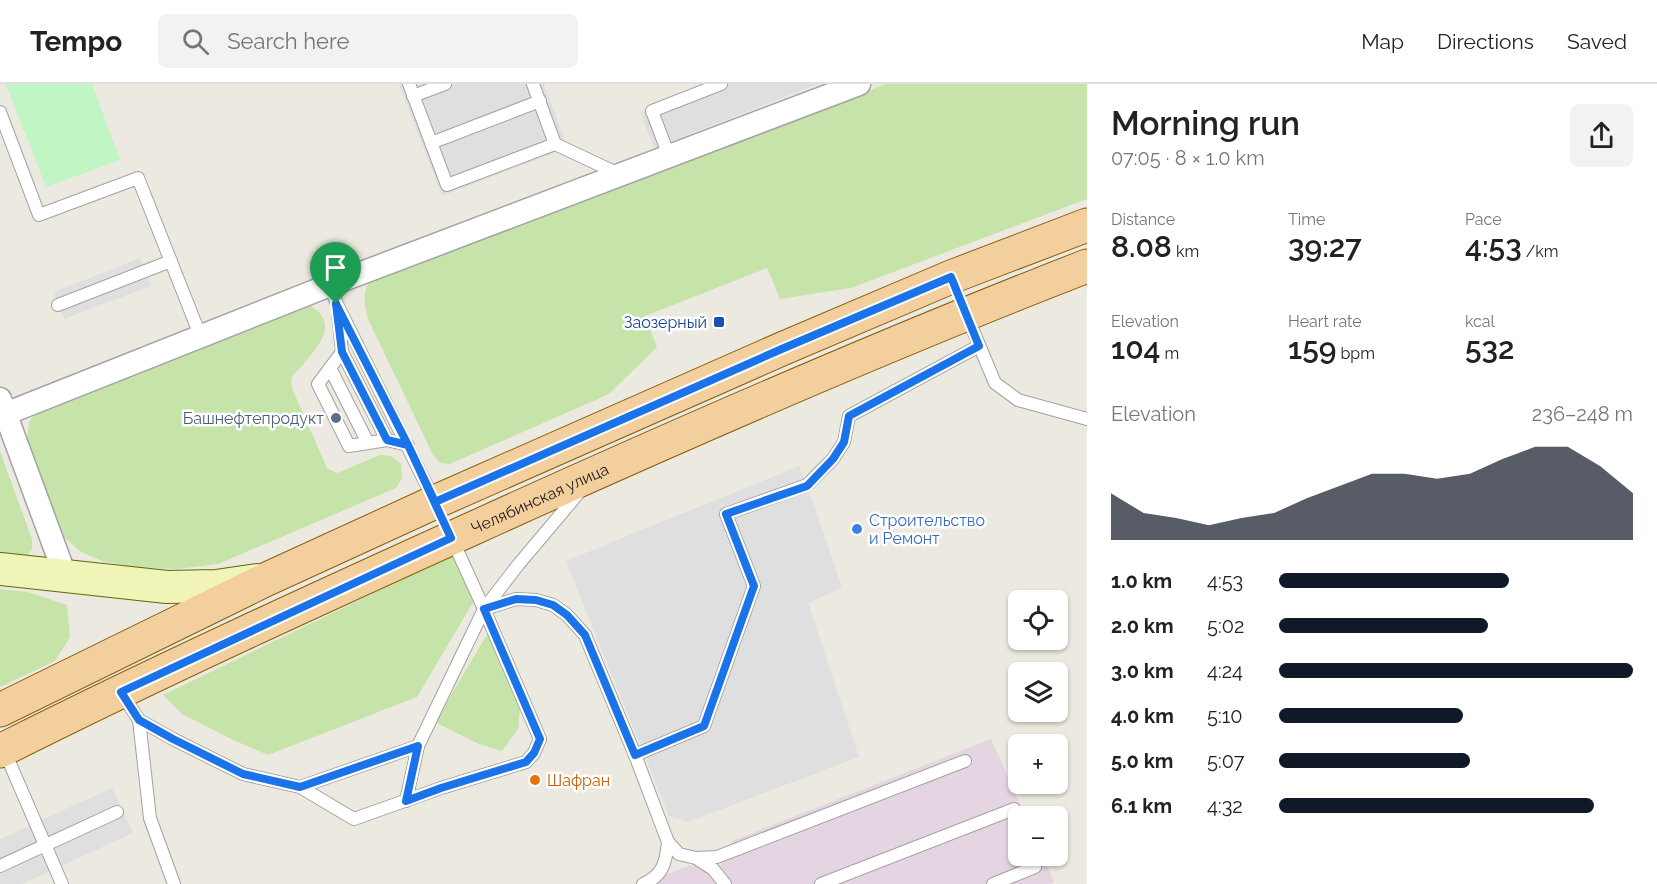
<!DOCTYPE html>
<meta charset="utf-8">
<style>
:root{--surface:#fff;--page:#f2f2f2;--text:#222;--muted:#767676;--line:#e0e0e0;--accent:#111827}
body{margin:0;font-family:Raleway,sans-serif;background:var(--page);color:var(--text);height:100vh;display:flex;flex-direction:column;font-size:22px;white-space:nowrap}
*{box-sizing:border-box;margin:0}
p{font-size:20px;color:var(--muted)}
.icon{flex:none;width:33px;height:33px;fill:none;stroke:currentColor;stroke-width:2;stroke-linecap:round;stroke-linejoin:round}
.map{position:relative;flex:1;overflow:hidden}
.side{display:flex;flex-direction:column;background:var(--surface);width:570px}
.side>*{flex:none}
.controls{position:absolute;left:1008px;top:506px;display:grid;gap:12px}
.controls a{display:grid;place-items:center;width:60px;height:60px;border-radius:9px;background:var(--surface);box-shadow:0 2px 4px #0004;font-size:30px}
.pin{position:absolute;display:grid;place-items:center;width:51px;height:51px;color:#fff;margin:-62px -26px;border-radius:50% 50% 50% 0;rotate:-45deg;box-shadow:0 0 6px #0007}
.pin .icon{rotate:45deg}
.round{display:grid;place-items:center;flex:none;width:63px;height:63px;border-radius:9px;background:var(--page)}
.head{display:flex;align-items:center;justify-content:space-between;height:102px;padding:0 24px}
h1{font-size:33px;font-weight:600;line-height:45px}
.stats{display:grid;grid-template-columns:repeat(3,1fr);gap:9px;height:102px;padding:6px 24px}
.stats div{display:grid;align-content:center}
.stats b{font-size:30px;font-weight:600}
.stats small{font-size:16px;font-weight:400}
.stats p{font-size:16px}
.chart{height:168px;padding:12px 24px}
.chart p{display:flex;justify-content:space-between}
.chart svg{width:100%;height:108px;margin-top:6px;fill:var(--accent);opacity:.7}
ul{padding:0 24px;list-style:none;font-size:20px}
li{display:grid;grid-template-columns:96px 72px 1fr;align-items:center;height:45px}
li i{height:15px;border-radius:8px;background:var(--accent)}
header{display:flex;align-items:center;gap:36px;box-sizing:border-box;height:84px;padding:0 30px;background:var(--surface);border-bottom:2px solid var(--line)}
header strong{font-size:28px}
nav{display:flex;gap:33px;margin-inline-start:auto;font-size:21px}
.search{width:420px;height:54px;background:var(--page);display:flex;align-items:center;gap:15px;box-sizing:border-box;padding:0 21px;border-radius:9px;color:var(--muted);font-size:22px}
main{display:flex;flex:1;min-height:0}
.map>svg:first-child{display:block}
</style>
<header>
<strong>Tempo</strong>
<div class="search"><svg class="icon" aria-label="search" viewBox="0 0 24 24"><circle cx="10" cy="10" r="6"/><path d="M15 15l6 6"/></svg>Search here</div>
<nav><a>Map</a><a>Directions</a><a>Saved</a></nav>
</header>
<main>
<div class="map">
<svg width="1087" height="800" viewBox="0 0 1087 800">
<rect width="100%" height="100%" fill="#ece9e1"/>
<path fill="#e5d4e1" d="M991,655L1025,732H1018V771H1042L1054,798L1050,800H643L688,782L721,781L732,757Z"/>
<g fill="#c6e4aa">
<path d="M886,0H1087V115L851,204L780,215L767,184L645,232L657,263L609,310L450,380L441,379L433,371L368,235C364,219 362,210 370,196Z"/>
<path d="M309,221C342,240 317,263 301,283C298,286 293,290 292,294C291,297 292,301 292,304L327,384L337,389L380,371L391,372L401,380L402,394L396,404L218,480L178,485L141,484L105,478L81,468L64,453L27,358L29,338L36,329Z"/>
<path d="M0,367L32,455V465L26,473L0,475Z"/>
<path d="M452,471L475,515L417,613L268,671L233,656L182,630L163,611Z"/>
<path d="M0,505L28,508L67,521L70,553L55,577L0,603Z"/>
<path d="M489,547L520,626L518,645L502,667L479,660L435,638Z"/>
</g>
<path fill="#c0f5c4" d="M6,0H92L120,76L46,103Z"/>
<g fill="#dfdfdf">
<path d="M399,0H544L568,64L442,112Z"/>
<path d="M712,0H818L654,64L640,28Z"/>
<path d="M140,174L151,202L64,235L54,208Z"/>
<path d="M799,382L807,401L842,504L808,519L859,673L688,738L669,732L566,477Z"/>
<path d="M112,704L133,749L22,800H0V755Z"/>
</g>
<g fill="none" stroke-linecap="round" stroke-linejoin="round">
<defs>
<g id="lane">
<path d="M409,0L447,101L555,60"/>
<path d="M533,0L555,60L619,90"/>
<path d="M413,12L445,0"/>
<path d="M0,28L39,131L138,94L200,251"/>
<path d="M431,59L540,17"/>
<path d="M669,72L652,27L721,0"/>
<path d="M330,201L337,220L434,416"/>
<path d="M58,221L171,177"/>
<path d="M338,230L342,268L387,356"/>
<path d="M967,232L995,299L1018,316L1087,335"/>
<path d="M342,268L318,300L349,362L387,356L408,361"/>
<path d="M330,284L368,359"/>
<path d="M484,525L516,515L536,516L553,521L567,531L585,551L635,671L668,758L679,770L696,774L717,773L965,677"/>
<path d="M122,610L139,636L173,655L243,690L300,703L354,735L441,704L526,678L534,669L540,655L484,525L452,455"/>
<path d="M139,636L150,734L174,800"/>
<path d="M4,666L62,800"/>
<path d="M635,671L704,642L754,502L726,430L807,401L833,375L844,358L849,332L979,262"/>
<path d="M300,703L418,662"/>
<path d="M406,717L418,662L484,525L518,481L582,405"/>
<path d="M696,774L713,785L725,800"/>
<path d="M0,782L117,728"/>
<path d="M643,800C663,792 666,778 668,758"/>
<path d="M821,800L1014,725"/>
<path d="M993,800L1035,783"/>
</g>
<g id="street">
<path d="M0,315L65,491"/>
<path d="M0,332L330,201L859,0"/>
</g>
<path id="secondary" d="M0,485L167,503L216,502L257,496"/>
<g id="primary">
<path d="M0,626L267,495L435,418L784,264L951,193L1087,141"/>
<path id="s1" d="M0,667C157,588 317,515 476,443C678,351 881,262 1087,182"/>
</g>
</defs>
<use href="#lane" stroke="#a2a2a2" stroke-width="14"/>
<use href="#street" stroke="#a2a2a2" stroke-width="25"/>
<use href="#secondary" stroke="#5e680c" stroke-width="34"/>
<use href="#primary" stroke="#885f0a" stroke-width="35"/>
<use href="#lane" stroke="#fff" stroke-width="12"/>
<use href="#street" stroke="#fff" stroke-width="22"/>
<use href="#secondary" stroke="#f1f4b7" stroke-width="32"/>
<use href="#primary" stroke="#f4cf9e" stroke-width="33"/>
</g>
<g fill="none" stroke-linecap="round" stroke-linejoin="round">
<defs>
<path id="route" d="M336,220L408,361L451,454L121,608L139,636L173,655L243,690L300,703L418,662L406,717L441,704L526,678L534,669L540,655L484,525L516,515L536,516L553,521L567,531L585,551L635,671L704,642L754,502L726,430L807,402L833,375L844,358L849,332L979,262L951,193L784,264L435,418L408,361L387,356L342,268L336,220"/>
</defs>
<use href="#route" stroke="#fff" stroke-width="12"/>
<use href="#route" stroke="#1a73e8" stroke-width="8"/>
</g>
<rect fill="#1a4fb4" stroke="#fff" stroke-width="2" x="713" y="232" width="12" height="12" rx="3"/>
<circle fill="#5c6f8a" stroke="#fff" stroke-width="2" cx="336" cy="334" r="6"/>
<circle fill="#3f7fe0" stroke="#fff" stroke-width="2" cx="857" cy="445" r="6"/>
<circle fill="#e8710a" stroke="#fff" stroke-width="2" cx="535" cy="696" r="6"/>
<g text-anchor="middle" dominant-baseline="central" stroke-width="5" stroke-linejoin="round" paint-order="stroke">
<g font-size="16" fill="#164399" stroke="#fff" text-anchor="end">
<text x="707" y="238">Заозерный</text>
</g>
<g font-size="16" fill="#4e5e75" stroke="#fff" text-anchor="end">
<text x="324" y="334">Башнефтепродукт</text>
</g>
<g font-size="16" fill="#1b1b1b" stroke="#fff">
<text stroke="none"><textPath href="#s1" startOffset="596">Челябинская улица</textPath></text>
</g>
<g font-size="16" fill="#366cbe" stroke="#fff" text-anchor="start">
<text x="869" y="436">Строительство<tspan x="869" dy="18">и Ремонт</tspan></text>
</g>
<g font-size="16" fill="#c56008" stroke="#fff" text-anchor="start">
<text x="547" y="696">Шафран</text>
</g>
</g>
</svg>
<div class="controls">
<a><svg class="icon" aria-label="locate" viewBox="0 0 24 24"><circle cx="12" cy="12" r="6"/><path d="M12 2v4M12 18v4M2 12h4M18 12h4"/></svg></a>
<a><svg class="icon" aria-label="layers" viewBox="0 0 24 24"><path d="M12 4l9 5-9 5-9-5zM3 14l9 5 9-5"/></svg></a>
<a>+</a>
<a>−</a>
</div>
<div class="pin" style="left:336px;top:220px;background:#1e9e55"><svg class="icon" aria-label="arrive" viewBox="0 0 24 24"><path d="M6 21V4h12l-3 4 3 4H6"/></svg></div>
</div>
<section class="side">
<div class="head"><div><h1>Morning run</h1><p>07:05 · 8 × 1.0 km</p></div><a class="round"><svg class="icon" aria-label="share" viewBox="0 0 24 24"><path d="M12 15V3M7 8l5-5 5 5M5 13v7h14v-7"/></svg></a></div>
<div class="stats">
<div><p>Distance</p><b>8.08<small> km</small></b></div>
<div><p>Time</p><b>39:27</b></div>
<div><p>Pace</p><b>4:53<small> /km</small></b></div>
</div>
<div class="stats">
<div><p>Elevation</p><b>104<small> m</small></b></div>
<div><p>Heart rate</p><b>159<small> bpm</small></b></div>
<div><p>kcal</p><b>532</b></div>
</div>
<div class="chart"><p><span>Elevation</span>236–248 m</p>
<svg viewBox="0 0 160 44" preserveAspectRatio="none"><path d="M0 44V25L10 33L20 35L30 38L40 35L50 33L60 27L70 22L80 17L90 17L100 19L110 17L120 11L130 6L140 6L150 14L160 25V44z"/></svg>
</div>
<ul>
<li><b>1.0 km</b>4:53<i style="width:65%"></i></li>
<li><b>2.0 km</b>5:02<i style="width:59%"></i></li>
<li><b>3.0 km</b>4:24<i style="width:100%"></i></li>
<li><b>4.0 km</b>5:10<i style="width:52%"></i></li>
<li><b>5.0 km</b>5:07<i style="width:54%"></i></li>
<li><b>6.1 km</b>4:32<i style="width:89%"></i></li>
</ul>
</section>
</main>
